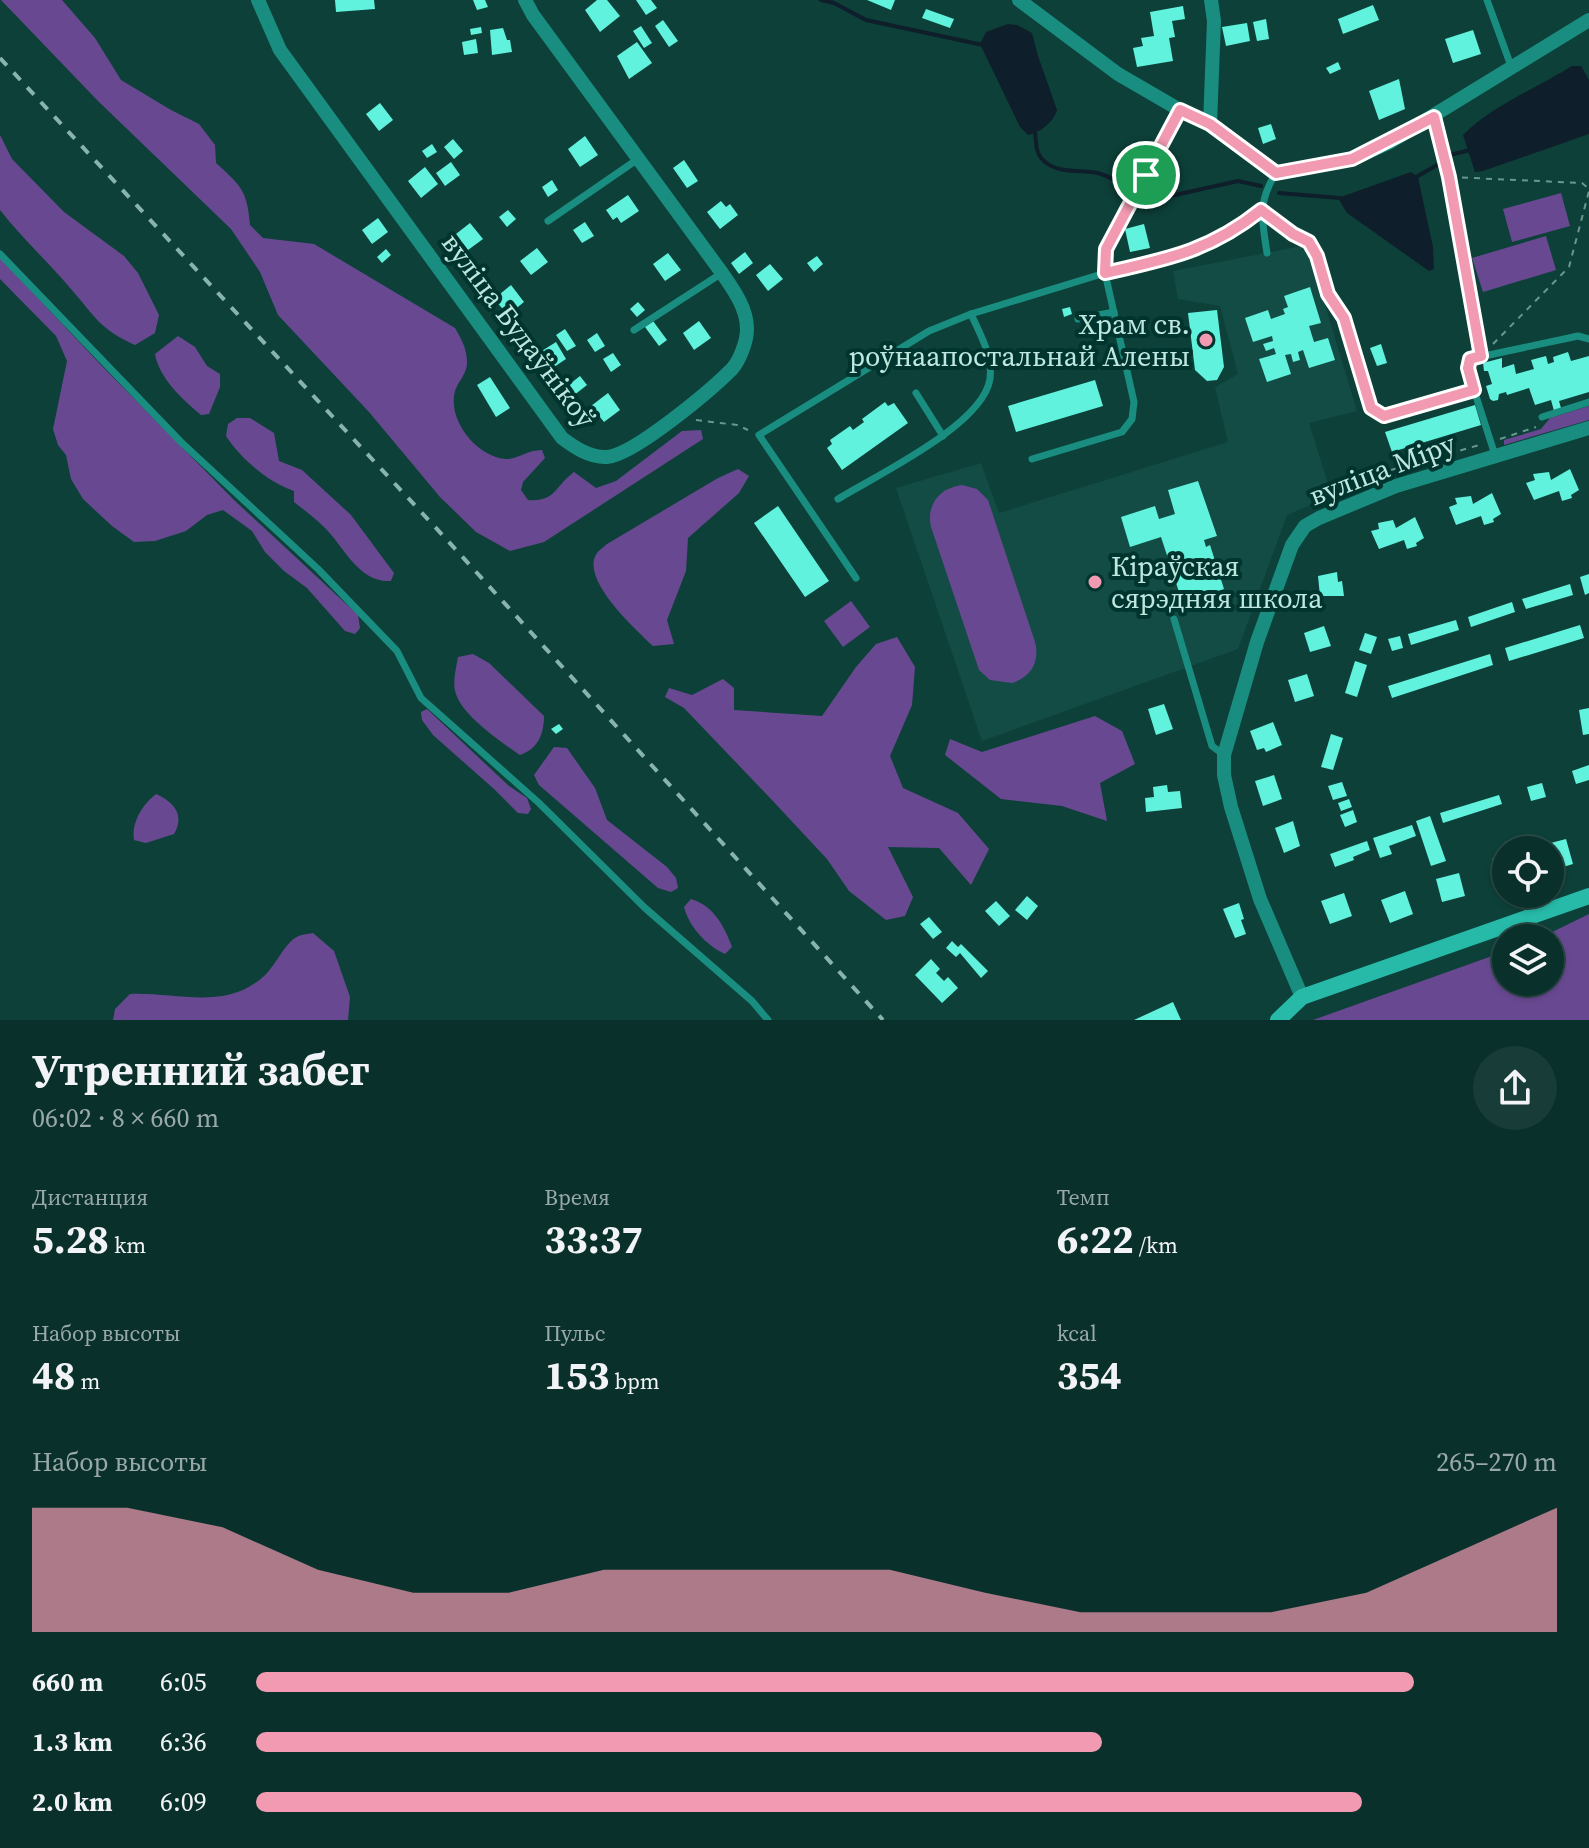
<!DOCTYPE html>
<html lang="ru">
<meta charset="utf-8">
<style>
:root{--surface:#0a302b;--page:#183c37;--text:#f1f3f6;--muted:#99a9a9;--line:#2a4b47;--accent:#f19ab1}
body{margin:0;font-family:"Source Serif 4",serif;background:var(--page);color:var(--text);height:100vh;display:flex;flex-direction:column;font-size:30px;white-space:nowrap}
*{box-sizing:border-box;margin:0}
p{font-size:26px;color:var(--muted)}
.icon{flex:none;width:44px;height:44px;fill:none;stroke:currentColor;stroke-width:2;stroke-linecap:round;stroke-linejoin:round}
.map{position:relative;height:1020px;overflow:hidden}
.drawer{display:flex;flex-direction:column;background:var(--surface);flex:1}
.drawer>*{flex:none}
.controls{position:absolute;left:1492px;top:836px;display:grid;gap:16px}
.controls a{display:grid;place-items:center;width:72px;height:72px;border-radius:50%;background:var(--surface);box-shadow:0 2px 6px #0004,0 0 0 2px var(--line);font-size:40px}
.pin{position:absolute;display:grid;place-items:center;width:68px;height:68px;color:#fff;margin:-34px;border:4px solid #fff;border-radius:50%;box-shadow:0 2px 8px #0007}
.round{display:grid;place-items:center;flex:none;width:84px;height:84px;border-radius:42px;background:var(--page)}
.head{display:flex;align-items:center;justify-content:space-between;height:136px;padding:0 32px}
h1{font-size:44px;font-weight:700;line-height:60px}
.figures{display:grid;grid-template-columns:repeat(3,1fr);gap:12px;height:136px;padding:8px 32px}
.figures div{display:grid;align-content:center}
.figures b{font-size:40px;font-weight:700}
.figures small{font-size:22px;font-weight:400}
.figures p{font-size:22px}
.chart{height:224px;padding:16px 32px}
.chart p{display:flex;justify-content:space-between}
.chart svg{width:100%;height:144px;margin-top:8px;fill:var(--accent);opacity:.7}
ul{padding:0 32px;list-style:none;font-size:26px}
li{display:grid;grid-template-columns:128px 96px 1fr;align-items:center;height:60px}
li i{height:20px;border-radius:10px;background:var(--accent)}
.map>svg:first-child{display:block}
</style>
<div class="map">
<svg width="1589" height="1020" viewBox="0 0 1589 1020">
<rect width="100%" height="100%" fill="#0d4039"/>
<path fill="#124c45" d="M1307,245L1357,411L1309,423L1332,496L1287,515L1238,649L982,741L896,488L981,463L999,513L1228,442L1215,387L1238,374L1220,306L1178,299L1173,271Z"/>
<g fill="#684991">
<path d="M1,0H62L95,38L121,80L171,110L199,124L215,145L216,163C241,186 247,190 250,225L263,238L314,244L455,328C462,340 467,349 467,363C467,374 458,381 455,391C447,420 477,457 506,459C516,460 527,450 542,450L545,458L523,482L521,490L528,500C556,502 554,487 574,472L596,488L616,481L682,431L701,430L703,439L544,542L510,551L476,532L440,497L369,412L278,315L260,272L231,229L98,101Z"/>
<path d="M0,135L12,159L64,212L124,256L138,273L159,315L155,333L135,345C99,329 95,316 71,289C48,262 22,238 0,210Z"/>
<path d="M1561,193L1570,226L1512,242L1503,209Z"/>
<path d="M1546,236L1556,270L1483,292L1472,258Z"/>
<path d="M0,258L100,364L234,500L358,615L360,628L355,634L345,631L307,588L284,571L265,552L252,531L223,510L207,515L186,531L155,541L134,542L112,526L83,499L71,479L66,455L58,445L53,429L67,361L56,336L0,279Z"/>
<path d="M178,336L195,347L207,366L220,374V387L209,414L201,415C183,400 159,378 155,354Z"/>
<path d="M1589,406V420L1504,445V440L1541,429L1550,418Z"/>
<path d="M237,418H250L274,433L279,461L302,470L351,515L394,573L391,581C358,583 344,546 324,527C315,518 304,510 294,502V491C268,482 241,459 226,436L228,424Z"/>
<path d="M738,469L749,476L739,493L688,538L686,571L667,620L674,644L653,646C635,629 579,578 597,553C600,549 604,547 607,544L718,478Z"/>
<path d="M962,485L977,489L988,500L1035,642C1040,662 1031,677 1012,683L990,680L979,670L931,527C926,505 939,488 962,485Z"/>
<path d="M851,601L870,627L843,647L824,621Z"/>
<path d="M897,637L915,667L912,705L890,756L903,788L958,813L989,849L971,885L939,848L888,847L913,897L905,916L886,920L849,891L827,859L771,799L684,708L665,697L669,688L692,695L723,679L734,688V710L822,716L856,667L876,644Z"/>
<path d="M473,654L489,663L544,716C544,734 538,749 520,755C502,743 462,715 456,694C452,684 456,668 458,657Z"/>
<path d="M427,709L509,786L527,798L531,809L528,814L518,813L494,789L433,735L422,720L421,712Z"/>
<path d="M1095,716L1122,731L1135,764L1100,783L1107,821L1062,806L1001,799L945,755L950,739L982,752Z"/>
<path d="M554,747L567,748L595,788L607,820L667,867L676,878L678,888L671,892L658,888L539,785L534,775Z"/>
<path d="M156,794C174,802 185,815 174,834L146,843L134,840C131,823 142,805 156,794Z"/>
<path d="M691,899C714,906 724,926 732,947L725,954C707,946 689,927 684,907Z"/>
<path d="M1589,914V1020H1313L1506,951V982H1550V938H1540Z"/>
<path d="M313,933L334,951L350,997L348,1020H113L115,1009L130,994C176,992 224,1011 263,977C274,968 284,945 295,938C299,935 307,934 313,933Z"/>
</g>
<g fill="#0e1e2a">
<path d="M1008,24L1017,25L1032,33L1038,56L1057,110C1054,122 1039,133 1028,135L1020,127L980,44L986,32Z"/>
<path d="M1572,66H1581L1589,80V134L1483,171L1475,172L1463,135C1491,106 1537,88 1572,66Z"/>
<path d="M1411,172L1418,177L1433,247L1434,269L1429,271L1347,213L1338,198Z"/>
</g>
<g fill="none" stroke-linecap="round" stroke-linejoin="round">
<g stroke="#0e1e2a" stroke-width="4">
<path d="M821,0L834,3L866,20L983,45"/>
<path d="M1034,128C1037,139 1034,150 1042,159C1057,175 1080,169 1098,173C1108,176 1119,182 1128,187"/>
<path d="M1450,155L1474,149"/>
<path d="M1416,177L1439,164"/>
<path d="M1279,193L1340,198"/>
<path d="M1146,196L1175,195L1238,181L1261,186"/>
</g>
</g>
<g fill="#61f2de">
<path d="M335,0H374L375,9L336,12Z"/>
<path d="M473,0H485L488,7L477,10Z"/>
<path d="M597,0H607L620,16L600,32L585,10Z"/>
<path d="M636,0H651L657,8L646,15Z"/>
<path d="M867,0H895L891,10Z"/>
<path d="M1373,5L1379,20L1343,34L1338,19Z"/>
<path d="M1183,6L1185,19L1172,21L1175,37L1169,38L1173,61L1137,67L1133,48L1143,46L1141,38L1154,36L1150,12Z"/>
<path d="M926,9L954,19L950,28L922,18Z"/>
<path d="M1266,19L1269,39L1257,41L1253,22Z"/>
<path d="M663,20L678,41L669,47L655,26Z"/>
<path d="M1247,23L1250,41L1226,46L1222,27Z"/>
<path d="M641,26L652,43L644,48L633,31Z"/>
<path d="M481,27L482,33L471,35L470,29Z"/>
<path d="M503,28L507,40H510L512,52L492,55L490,30Z"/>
<path d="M1473,30L1481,54L1453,63L1445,39Z"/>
<path d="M476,39L478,53L464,55L462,42Z"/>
<path d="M637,42L652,63L629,79L617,56Z"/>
<path d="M1338,62L1341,69L1330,74L1326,68Z"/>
<path d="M1399,79L1405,109L1379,120L1369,91Z"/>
<path d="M380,103L393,120L379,131L366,114Z"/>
<path d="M1271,124L1276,139L1263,144L1258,128Z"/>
<path d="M585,136L598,155L580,167L568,149Z"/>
<path d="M453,139L463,151L454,159L444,147Z"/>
<path d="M432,144L437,152L427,158L422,151Z"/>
<path d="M684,160L698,181L687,188L673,168Z"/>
<path d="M451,162L460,175L445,186L436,173Z"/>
<path d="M425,167L438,184L421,198L408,181Z"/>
<path d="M552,180L558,190L548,197L542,187Z"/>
<path d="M628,195L639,211L621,223L617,217L613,220L606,210Z"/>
<path d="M721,201L726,207L730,204L738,215L720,229L707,212Z"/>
<path d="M508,210L516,219L507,227L499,217Z"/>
<path d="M378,218L388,232L372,244L362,230Z"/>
<path d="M585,222L594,236L582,243L573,230Z"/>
<path d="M470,223L483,239L468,250L456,234Z"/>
<path d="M1144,224L1150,248L1130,252L1125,229Z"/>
<path d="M537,248L548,262L531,275L520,261Z"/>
<path d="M386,249L391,255L382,263L377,257Z"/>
<path d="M745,252L753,263L739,274L731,263Z"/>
<path d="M668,253L681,270L665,281L653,264Z"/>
<path d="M817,256L823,264L814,272L807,263Z"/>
<path d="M770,264L783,279L768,291L756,275Z"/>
<path d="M511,285L524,302L508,315L494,299Z"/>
<path d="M1310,287L1321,323L1309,326L1314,342L1328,338L1335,360L1309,368L1303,350L1298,352L1300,360L1293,362L1291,354L1285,355L1291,374L1267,382L1259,359L1276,354L1274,348L1266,351L1263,344L1273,341L1272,336L1253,342L1245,318L1268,310L1271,319L1285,314L1283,309L1288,307L1284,296Z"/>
<path d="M638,302L645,310L637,317L630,309Z"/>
<path d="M1070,307L1072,314L1064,317L1062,309Z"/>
<path d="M1217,310L1224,367L1217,380L1207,381L1195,370L1188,313Z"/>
<path d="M653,321L667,340L659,346L645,327Z"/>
<path d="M699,321L711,338L694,350L683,333Z"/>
<path d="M565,329L576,346L567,351L556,335Z"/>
<path d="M597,333L605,346L595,352L587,340Z"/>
<path d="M556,342L566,359L548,371L537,354Z"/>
<path d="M1381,344L1387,363L1377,366L1370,348Z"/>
<path d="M1568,352L1571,361L1589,356V392L1559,401L1561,408L1554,411L1551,400L1535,405L1529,388L1507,395L1506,392L1499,394L1498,400L1493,401L1490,399L1486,386L1492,384L1488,371H1484L1483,363L1502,358V368L1514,364L1516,374L1534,369L1531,360L1546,356L1548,364L1554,362L1553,357Z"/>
<path d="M613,353L621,365L611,372L603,359Z"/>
<path d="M580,376L587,385L573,396L566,387Z"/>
<path d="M490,377L510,408L496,417L477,385Z"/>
<path d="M1095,380L1103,406L1016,432L1008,406Z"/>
<path d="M608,393L620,410L604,422L591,406Z"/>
<path d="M885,402L888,406L894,403L908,423L842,470L827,448L832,444L830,440L850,426L853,430L864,422L862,419Z"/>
<path d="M1475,405L1481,425L1392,452L1385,432Z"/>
<path d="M1570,469L1579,490L1571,495L1572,498L1562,501L1559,491L1534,500L1526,483L1535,480L1533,474L1549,472L1551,480Z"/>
<path d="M1198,481L1217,536L1204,540L1206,547L1210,545L1224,589L1196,598L1198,604L1190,607L1187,596L1181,598L1161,537L1130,547L1121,517L1155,506L1159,519L1175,514L1168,490Z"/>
<path d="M1492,493L1501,514L1493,519L1494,522L1484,525L1481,516L1456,525L1449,507L1457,504L1455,498L1471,496L1473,504Z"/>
<path d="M778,506L829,581L805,597L754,523Z"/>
<path d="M1415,517L1424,538L1416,543L1417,546L1407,549L1404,540L1379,549L1371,531L1379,529L1378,523L1393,520L1396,528Z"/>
<path d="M1337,572L1338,582L1342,581L1344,596H1320L1318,576Z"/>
<path d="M1589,574V593L1585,595L1580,577Z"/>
<path d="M1570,584L1573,595L1526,609L1522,599Z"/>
<path d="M1512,602L1515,612L1471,627L1468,617Z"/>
<path d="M1456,620L1459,630L1411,645L1408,634Z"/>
<path d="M1580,625L1584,638L1509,661L1505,648Z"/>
<path d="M1324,626L1331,646L1310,652L1304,633Z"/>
<path d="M1365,633L1377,637L1371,654L1359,650Z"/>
<path d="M1400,636L1403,648L1392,651L1388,639Z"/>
<path d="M1490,654L1493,665L1392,698L1388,686Z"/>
<path d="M1355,661L1367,665L1357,697L1345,693Z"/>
<path d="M1307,674L1314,696L1295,702L1288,680Z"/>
<path d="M1164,704L1173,729L1156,735L1148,709Z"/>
<path d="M1589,708V734L1583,735L1579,710Z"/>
<path d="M1273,722L1282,745L1266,752L1264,748L1257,750L1250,731Z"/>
<path d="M559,724L563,729L556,734L551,729Z"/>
<path d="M1331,734L1343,738L1333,770L1321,767Z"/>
<path d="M1589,765V780L1576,784L1572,771Z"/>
<path d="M1274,775L1282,799L1263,806L1255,781Z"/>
<path d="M1342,782L1347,796L1333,800L1328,786Z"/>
<path d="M1542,783L1546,797L1531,801L1527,787Z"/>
<path d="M1167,785L1168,792L1180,791L1182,808L1146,812L1145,798L1154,797L1153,787Z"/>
<path d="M1499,795L1502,804L1443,823L1440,813Z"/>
<path d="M1349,799L1352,807L1341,811L1338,803Z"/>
<path d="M1353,810L1357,822L1345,827L1340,815Z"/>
<path d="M1430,816L1446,861L1431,866L1416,821Z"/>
<path d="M1293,821L1300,846L1284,853L1275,828Z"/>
<path d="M1412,825L1416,836L1389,846L1392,854L1380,858L1373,838Z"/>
<path d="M1566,839L1573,864L1550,871V850H1545L1543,845Z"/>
<path d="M1367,841L1370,850L1353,857L1354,860L1335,867L1330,854Z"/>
<path d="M1506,854V880L1500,882L1492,859Z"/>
<path d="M1459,873L1465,896L1442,902L1436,879Z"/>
<path d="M1405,891L1413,914L1390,923L1381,900Z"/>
<path d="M1344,893L1352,916L1330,924L1321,901Z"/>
<path d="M1027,896L1038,906L1027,920L1015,910Z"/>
<path d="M996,901L1010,916L999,926L985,911Z"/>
<path d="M1239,903L1244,919L1241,920L1246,934L1235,938L1223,909Z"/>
<path d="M929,917L942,932L933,939L920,924Z"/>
<path d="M952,941L958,947L961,944L988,971L981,978L960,953L956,957L946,948Z"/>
<path d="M931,959L940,969L936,973L944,981L948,977L958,988L942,1003L915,975Z"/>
<path d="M1173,1002L1181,1020H1134Z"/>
</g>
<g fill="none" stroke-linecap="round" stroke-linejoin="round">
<g stroke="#699790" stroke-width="2" stroke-dasharray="6 6" stroke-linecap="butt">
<path d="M1437,128L1449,177L1479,346"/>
<path d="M1450,177L1582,183L1589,189"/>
<path d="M1272,219L1293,234L1309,242L1317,256L1328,294L1344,318L1371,408L1377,412"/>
<path d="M1117,271C1165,259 1212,250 1251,218"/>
<path d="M1493,344L1569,267L1589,191"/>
<path d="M696,420L737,425L748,430"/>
<path d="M1500,439L1536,427"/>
<path d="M1391,470L1483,444"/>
</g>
<g stroke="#198e80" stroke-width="7">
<path d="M1487,0L1511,66"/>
<path d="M548,221L638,159"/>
<path d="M1267,253C1262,219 1257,203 1276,173"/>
<path d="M0,254L181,442L318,569L397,651L421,698L539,803L645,908L752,1001L768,1020"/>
<path d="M1078,319L1114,312"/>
<path d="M634,330L722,273"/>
<path d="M1474,390L1468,368L1470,359L1578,336L1589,339"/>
<path d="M916,393L943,436"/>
<path d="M1384,416L1474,390L1495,455"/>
<path d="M1542,417L1589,402"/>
<path d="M1032,459L1122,432L1132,419L1134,402L1105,273L1106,249L1180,110"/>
<path d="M838,499C877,475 983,425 990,379C993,356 980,334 971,314"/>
<path d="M856,578L759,435L929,331L971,314L1105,273"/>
<path d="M1174,619L1212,746L1224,755"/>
</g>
<g stroke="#198e80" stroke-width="14">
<path d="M258,0L280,50L562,438C574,447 590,458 607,457C634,455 711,390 732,369C740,360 747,341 747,329C747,308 733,289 722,273L533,15L525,0"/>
<path d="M1019,0L1118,74L1180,110L1210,124L1276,173L1352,159L1390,142L1589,20"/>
<path d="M1210,124L1214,21L1211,0"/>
<path d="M1302,997L1260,899L1231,807L1224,775V755L1257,642L1292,545L1305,526L1319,518L1396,486L1589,428"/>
</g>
<path stroke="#27baa8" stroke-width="16" d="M1278,1020L1302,997L1589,896"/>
<path stroke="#88b4ad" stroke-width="4" stroke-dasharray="10 10" stroke-linecap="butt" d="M0,58L448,541L883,1020"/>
</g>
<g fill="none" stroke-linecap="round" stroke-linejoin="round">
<defs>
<path id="route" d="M1180,110L1210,124L1276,173L1352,159L1434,117L1449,177L1481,356L1470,359L1468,368L1474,390L1384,416L1371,408L1344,318L1328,294L1317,256L1309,242L1293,234L1261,210C1210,251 1167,259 1105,273L1106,249Z"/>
</defs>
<use href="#route" stroke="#fff" stroke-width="16"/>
<use href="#route" stroke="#f19ab1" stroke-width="10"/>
</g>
<g fill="#f19ab1" stroke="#00352f" stroke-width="3">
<circle cx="1206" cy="340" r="8"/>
<circle cx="1095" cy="582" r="8"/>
</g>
<g text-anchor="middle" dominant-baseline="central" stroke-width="8" stroke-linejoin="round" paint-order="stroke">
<g font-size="28" fill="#bee7df" stroke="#00352f" text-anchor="end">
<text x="1190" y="324">Храм св.<tspan x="1190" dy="32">роўнаапостальнай Алены</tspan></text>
<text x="1111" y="566" text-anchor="start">Кіраўская<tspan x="1111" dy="32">сярэдняя школа</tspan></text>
</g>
<g font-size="28" fill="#bee7df" stroke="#00352f">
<text transform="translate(519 330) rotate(53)">вуліца Будаўнікоў</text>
<text transform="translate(1382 469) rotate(-21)">вуліца Міру</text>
</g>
</g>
</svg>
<div class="controls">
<a><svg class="icon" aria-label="locate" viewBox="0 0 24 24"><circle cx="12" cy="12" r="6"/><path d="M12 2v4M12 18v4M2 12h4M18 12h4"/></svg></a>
<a><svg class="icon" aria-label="layers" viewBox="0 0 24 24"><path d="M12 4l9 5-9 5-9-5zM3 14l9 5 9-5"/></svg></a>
</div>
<div class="pin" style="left:1146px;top:175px;background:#1e9e55"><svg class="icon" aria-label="arrive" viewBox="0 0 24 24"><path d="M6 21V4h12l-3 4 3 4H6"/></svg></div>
</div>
<section class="drawer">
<div class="head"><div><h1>Утренний забег</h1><p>06:02 · 8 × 660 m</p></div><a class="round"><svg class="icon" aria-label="share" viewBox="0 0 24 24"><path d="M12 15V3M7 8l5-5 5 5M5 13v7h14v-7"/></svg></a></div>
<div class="figures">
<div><p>Дистанция</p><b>5.28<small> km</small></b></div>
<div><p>Время</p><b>33:37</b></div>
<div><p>Темп</p><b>6:22<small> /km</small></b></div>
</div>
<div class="figures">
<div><p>Набор высоты</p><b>48<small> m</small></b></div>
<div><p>Пульс</p><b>153<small> bpm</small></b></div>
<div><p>kcal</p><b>354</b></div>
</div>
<div class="chart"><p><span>Набор высоты</span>265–270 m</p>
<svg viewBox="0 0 160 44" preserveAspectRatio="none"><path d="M0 44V6L10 6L20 12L30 25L40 32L50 32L60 25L70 25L80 25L90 25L100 32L110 38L120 38L130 38L140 32L150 19L160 6V44z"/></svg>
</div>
<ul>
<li><b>660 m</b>6:05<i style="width:89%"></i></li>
<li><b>1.3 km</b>6:36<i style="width:65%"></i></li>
<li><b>2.0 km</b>6:09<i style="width:85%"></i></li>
</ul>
</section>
